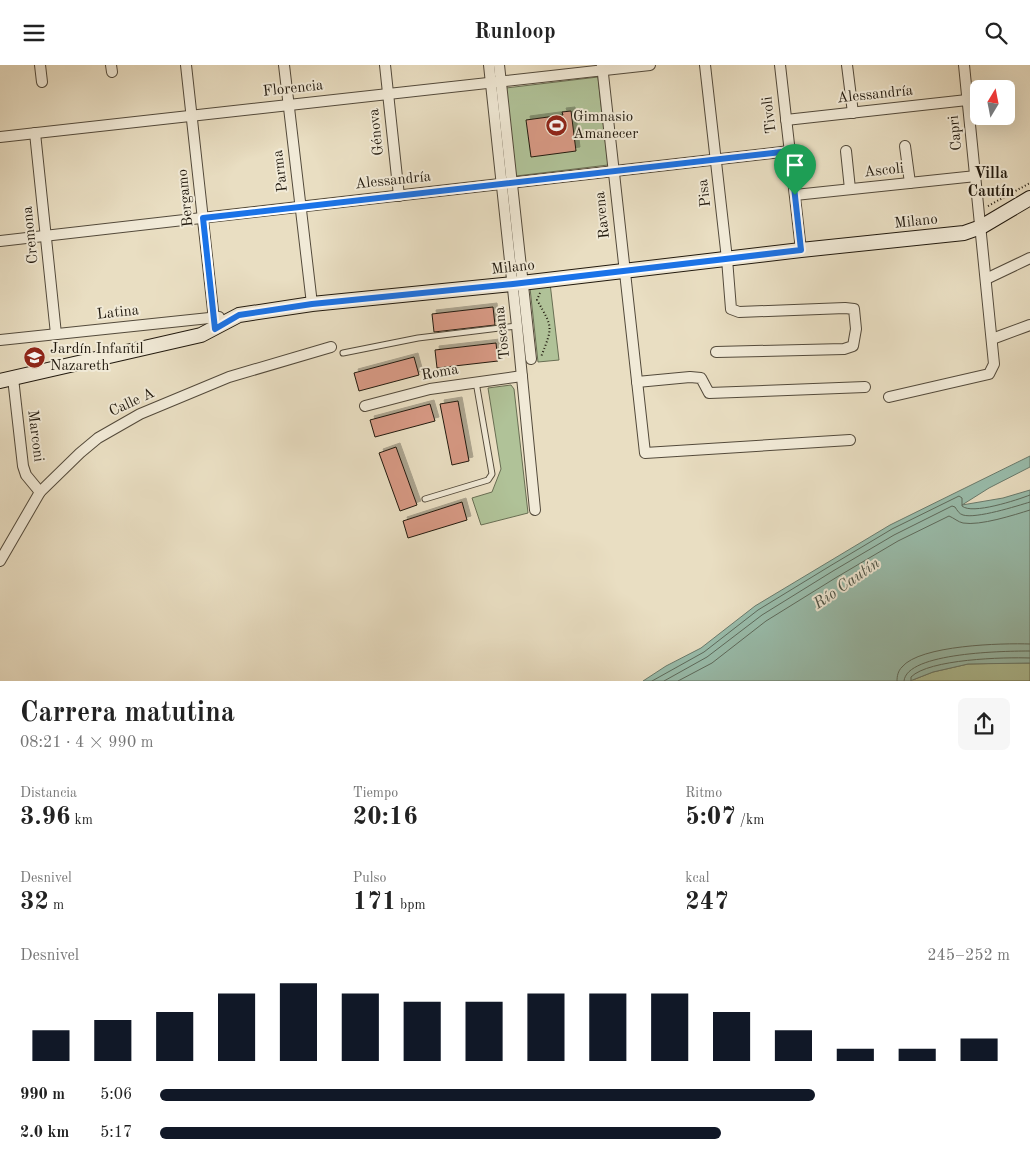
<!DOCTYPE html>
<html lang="es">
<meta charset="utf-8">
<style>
:root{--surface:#fff;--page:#f6f6f6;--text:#222;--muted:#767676;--accent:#111827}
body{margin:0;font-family:"Old Standard TT",serif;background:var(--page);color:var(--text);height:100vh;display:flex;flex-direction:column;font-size:19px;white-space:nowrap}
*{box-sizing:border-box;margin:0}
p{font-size:16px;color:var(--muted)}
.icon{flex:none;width:28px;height:28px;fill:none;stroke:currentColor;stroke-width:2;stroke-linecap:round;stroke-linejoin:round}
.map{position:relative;height:616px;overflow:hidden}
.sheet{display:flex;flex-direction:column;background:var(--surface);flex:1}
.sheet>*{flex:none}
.needle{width:32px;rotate:10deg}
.controls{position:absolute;left:970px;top:15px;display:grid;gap:10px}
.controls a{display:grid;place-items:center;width:45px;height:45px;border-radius:8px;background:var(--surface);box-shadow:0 5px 20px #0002;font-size:25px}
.pin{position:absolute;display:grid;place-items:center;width:42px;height:42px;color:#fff;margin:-51px -21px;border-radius:50% 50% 50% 0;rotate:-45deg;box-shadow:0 0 5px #0007}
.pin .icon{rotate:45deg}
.round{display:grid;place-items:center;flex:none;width:52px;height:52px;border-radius:8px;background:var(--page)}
.headline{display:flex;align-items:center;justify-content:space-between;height:85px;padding:0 20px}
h1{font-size:28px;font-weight:600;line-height:38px}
.stats{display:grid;grid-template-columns:repeat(3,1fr);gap:8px;height:85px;padding:5px 20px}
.stats div{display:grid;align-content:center}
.stats b{font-size:25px;font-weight:600}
.stats small{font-size:14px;font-weight:400}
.stats p{font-size:14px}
.chart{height:140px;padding:10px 20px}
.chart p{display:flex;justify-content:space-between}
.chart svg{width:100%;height:90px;margin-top:5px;stroke:var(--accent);stroke-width:6}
ul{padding:0 20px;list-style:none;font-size:16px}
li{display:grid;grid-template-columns:80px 60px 1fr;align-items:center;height:38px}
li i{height:12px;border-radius:6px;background:var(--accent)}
header{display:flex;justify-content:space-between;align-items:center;height:65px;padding:0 20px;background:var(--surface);font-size:22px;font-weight:600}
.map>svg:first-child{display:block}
</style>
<header><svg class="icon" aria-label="menu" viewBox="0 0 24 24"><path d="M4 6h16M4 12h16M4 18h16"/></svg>Runloop<svg class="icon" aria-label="search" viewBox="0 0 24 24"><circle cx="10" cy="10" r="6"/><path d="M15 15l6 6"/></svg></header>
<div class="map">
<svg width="1030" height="616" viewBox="0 0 1030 616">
<defs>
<filter id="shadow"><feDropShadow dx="4" dy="-4" stdDeviation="0" flood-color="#0004"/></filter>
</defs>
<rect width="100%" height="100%" fill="#e9dec2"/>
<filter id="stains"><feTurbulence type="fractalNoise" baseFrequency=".004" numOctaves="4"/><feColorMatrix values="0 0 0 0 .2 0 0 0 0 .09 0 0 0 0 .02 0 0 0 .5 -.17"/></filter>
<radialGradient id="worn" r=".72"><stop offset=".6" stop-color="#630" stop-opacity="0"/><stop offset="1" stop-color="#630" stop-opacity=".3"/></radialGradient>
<g fill="#b0c298" stroke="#686e53">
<path d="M598,12L608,100L516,111L506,23Z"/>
<path d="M550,218L559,295L538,297L530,223Z"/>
<path d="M511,320L514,324L528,448L481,460L472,433L492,427L501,404L488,323Z"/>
<path d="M1009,598H1030V616H910L933,607L968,599Z"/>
</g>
<path fill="#99bdac" stroke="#697b6d" d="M1030,391V402L989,423L962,440L1003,433L1030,425V598L968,599L933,607L910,616H643L666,601L701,583L755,541L890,460Z"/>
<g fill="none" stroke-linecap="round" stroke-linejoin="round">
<g stroke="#5d6b5d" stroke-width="1">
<path d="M652,616L704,587L758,545L830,501L892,464L959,431L962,433V441C972,450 1017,435 1030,430"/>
<path d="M664,616L707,592L762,550L833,506L894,470L952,441L955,442C957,445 959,449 963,450C976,454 1017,441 1030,437"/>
<path d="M678,616L712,598L766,556L837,512L898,476L949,451C954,453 958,457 963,458C980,461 1014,450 1030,445"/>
<path d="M897,616C897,611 898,606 902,602C920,580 1002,578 1030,579"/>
<path d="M904,616C906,587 1007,586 1030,586"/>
<path d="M911,616V612C929,594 1004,592 1030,593"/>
</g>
</g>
<g fill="#d79984" stroke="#21190e" filter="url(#shadow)">
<path d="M571,46L576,86L531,92L526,55L563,50L562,47Z"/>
<path d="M493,242L495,260L434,267L432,249Z"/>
<path d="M496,278L498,296L437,303L435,285Z"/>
<path d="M414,292L419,310L359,326L354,308Z"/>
<path d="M458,336L469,396L452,400L440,339Z"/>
<path d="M430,339L435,356L375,372L370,355Z"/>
<path d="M396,382L417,440L400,446L379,388Z"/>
<path d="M462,437L467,455L408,473L403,456Z"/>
</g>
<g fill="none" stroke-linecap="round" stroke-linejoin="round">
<defs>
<g id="lane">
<path d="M343,288L418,273L517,261"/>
<path d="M425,434L488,415L492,409L476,317"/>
</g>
<g id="street">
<path d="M40,0L42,17"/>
<path d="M111,0L112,7"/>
<path d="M186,0L215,264"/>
<path d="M284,0L312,239"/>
<path d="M385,0L399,131"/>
<path d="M489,0L517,261L535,445"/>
<path d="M499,0L531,294"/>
<path d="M602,0L645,388L850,375"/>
<path d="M705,0L727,194L731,244L739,247L845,243L854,244L856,264L853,281L844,284L716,287"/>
<path d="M780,0L801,185"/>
<path d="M847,0L853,48"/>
<path d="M786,55L967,35"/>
<path d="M35,68L56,269"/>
<path d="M0,72L650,0"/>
<path d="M905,81L910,118"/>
<path d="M846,86L850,124"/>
<path d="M795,130L976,111"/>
<path d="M0,176L790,86"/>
<path d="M986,214L1030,193"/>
<path d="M992,274L1030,260"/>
<path d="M0,275L219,252"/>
<path d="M13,313L23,401L26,410L40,427"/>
<path d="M637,317L690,312L701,313L709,328L865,322"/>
<path d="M889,332L989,309L994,299L964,0"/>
<path d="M365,341L430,324L522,311"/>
<path d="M0,496L40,427L80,388L98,373L140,349L229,312L331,282"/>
</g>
<path id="secondary" d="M0,316L201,270L239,250L312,239L513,219L801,185L964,168L981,162L1030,133"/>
</defs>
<use href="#lane" stroke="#534a3b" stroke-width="7"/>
<use href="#street" stroke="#534a3b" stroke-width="12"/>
<use href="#secondary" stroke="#21190e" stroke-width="16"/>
<g stroke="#21190e" stroke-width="2" stroke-dasharray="1 2.5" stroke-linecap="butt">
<path d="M988,141L1030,118"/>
<path d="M540,228L537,235C553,263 553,261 541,292"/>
</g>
<use href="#lane" stroke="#f1ead7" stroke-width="5"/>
<use href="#street" stroke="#f1ead7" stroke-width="10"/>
<use href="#secondary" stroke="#f1ead7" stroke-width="14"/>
</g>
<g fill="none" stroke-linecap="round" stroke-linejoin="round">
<defs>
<path id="route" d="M790,86L801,185L513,219L312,239L239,250L215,264L203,153Z"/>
</defs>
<use href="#route" stroke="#fff" stroke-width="10"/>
<use href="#route" stroke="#1a73e8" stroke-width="6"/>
</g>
<defs>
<symbol id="stadium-disc" viewBox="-11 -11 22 22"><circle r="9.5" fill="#8f2418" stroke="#f1ead7"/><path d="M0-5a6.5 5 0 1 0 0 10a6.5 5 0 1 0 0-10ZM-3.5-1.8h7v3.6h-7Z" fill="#fff"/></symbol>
<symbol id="school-disc" viewBox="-11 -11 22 22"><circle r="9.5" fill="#8f2418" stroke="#f1ead7"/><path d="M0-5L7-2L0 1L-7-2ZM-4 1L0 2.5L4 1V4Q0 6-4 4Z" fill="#fff"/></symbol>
</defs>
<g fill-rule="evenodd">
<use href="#stadium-disc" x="544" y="48" width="25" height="25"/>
<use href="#school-disc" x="22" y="280" width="25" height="25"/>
</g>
<g text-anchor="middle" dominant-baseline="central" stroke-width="4" stroke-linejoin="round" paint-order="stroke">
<g font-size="15" fill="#21190e" stroke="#f1ead7">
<text transform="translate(293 24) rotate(-6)">Florencia</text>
<text transform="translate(875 30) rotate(-6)">Alessandría</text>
<text transform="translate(770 50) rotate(-97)">Tivoli</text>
<text transform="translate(377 67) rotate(-96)">Génova</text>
<text transform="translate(956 68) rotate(-96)">Capri</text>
<text transform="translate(281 106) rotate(-97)">Parma</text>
<text transform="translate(884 106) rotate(-6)">Ascoli</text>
<text transform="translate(393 116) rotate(-6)">Alessandría</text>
<text transform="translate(705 128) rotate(-97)">Pisa</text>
<text transform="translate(186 133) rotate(-96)">Bergamo</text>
<text transform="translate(603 150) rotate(-96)">Ravena</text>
<text transform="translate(916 157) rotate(-6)">Milano</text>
<text transform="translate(31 170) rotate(-96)">Cremona</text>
<text transform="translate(513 203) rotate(-6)">Milano</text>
<text transform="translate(118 248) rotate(-6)">Latina</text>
<text transform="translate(503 268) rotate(-96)">Toscana</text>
<text transform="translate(440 308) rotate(-10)">Roma</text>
<text transform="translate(132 338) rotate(-25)">Calle A</text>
<text transform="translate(35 371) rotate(83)">Marconi</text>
</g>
<g font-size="15" fill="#21190e" stroke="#f1ead7" text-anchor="start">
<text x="573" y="52">Gimnasio<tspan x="573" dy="17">Amanecer</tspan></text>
<text x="50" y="284">Jardín Infantil<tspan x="50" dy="17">Nazareth</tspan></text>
</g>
<g font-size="16" font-weight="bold" fill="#21190e" stroke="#f1ead7">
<text x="991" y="109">Villa<tspan x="991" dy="18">Cautín</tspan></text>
</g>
<g font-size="16" font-style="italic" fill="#4b5245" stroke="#f1ead7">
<text transform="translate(847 519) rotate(-35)">Río Cautín</text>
</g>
</g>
<rect width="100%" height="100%" filter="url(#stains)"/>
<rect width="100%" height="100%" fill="url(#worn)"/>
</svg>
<div class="controls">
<a><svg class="needle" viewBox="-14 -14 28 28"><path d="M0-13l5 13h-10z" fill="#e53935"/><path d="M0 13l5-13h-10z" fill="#767676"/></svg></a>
</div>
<div class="pin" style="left:795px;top:130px;background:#1e9e55"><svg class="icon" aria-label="arrive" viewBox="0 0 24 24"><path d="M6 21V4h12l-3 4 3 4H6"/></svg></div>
</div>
<section class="sheet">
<div class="headline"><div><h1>Carrera matutina</h1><p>08:21 · 4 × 990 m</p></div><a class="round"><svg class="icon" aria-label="share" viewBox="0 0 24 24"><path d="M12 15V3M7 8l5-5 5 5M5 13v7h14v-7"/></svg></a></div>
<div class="stats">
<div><p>Distancia</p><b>3.96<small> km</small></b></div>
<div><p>Tiempo</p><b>20:16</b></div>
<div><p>Ritmo</p><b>5:07<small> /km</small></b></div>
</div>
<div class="stats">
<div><p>Desnivel</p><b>32<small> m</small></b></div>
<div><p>Pulso</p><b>171<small> bpm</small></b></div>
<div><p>kcal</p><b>247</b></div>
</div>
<div class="chart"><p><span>Desnivel</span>245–252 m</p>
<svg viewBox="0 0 160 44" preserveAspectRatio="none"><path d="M5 44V29M15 44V24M25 44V20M35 44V11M45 44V6M55 44V11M65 44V15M75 44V15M85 44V11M95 44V11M105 44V11M115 44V20M125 44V29M135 44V38M145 44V38M155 44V33"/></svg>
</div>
<ul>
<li><b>990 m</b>5:06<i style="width:77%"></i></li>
<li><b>2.0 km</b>5:17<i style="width:66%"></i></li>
</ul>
</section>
